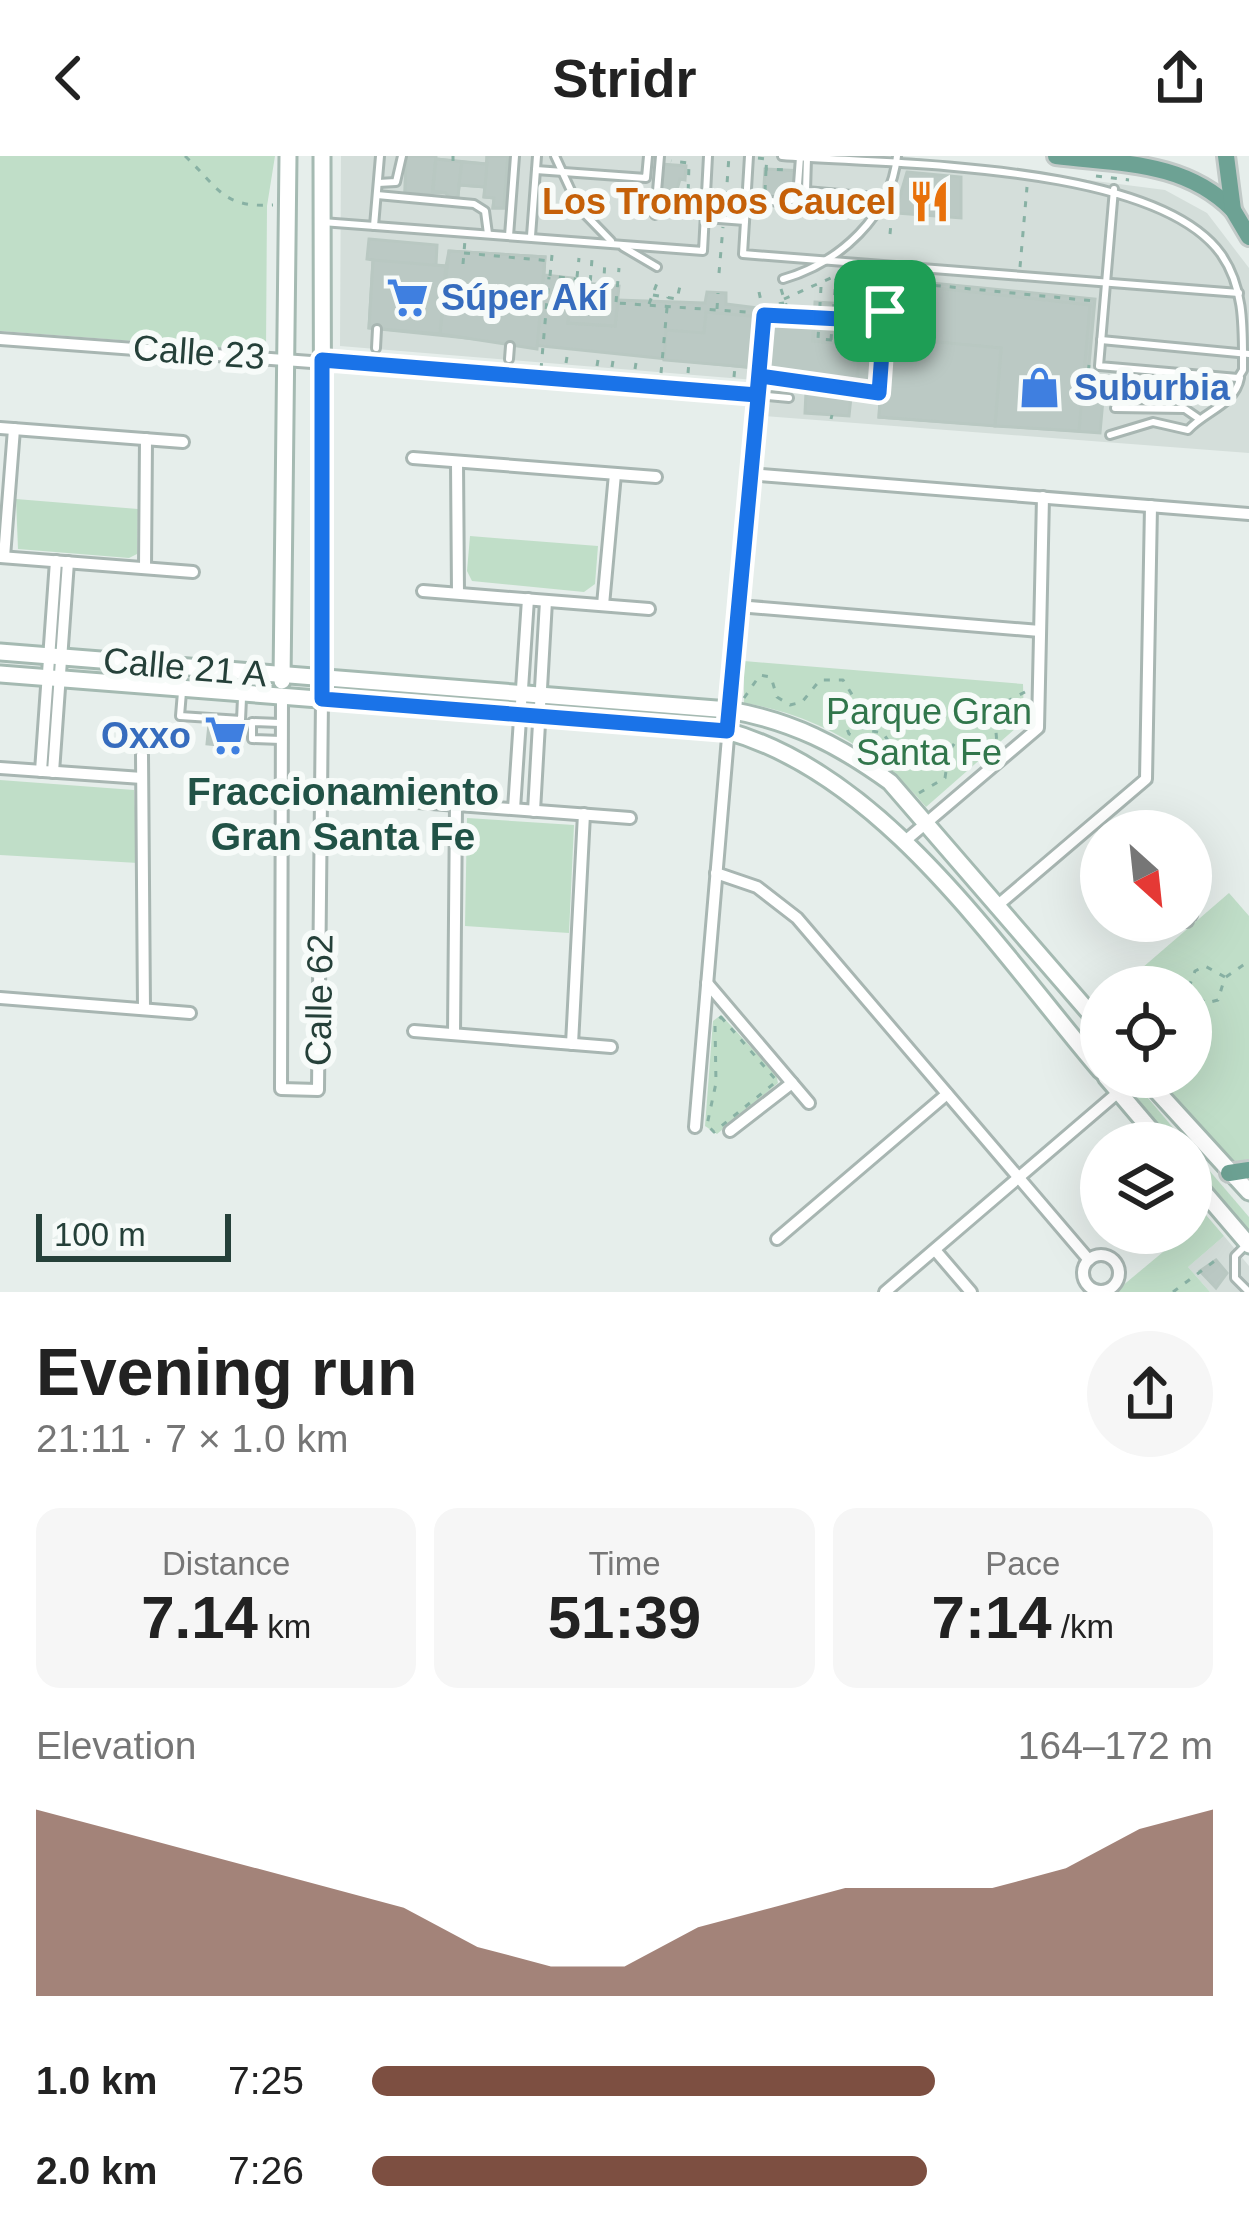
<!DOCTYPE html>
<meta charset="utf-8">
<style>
:root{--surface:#fff;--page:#f6f6f6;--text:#222;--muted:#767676;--accent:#7d4f41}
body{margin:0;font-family:Arial,sans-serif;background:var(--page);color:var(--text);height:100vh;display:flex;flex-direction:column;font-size:45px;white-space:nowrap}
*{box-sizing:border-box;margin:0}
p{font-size:39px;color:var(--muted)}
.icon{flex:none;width:66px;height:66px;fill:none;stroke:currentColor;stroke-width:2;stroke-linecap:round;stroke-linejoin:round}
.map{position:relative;height:1136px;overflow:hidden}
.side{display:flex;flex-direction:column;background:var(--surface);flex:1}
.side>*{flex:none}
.needle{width:78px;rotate:153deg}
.controls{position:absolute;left:1080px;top:654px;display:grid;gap:24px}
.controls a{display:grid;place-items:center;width:132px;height:132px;border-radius:50%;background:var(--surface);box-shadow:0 12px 48px #0002;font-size:60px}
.scale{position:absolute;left:36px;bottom:30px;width:195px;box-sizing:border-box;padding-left:12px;border:6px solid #254039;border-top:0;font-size:33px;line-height:42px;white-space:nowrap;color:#254039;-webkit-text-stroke:9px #f7fbf9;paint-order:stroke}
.pin{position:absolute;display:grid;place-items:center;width:102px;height:102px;color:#fff;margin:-51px;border-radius:24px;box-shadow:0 6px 18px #0006}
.round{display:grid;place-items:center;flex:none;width:126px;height:126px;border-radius:63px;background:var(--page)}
.overview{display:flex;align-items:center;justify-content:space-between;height:204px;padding:0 36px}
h1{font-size:66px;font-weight:800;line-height:90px}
.metrics{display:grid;grid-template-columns:repeat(3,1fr);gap:18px;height:204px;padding:12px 36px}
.metrics div{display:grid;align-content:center;border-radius:24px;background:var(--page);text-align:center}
.metrics b{font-size:60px;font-weight:800}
.metrics small{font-size:33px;font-weight:400}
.metrics p{font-size:33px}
.chart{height:336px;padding:24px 36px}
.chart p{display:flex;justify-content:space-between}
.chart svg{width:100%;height:216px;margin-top:12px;fill:var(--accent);opacity:.7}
ul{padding:0 36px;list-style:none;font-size:39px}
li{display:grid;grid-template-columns:192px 144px 1fr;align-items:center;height:90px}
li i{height:30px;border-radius:15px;background:var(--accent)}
header{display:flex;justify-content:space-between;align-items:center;height:156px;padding:0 36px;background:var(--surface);font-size:54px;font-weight:800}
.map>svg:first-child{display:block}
</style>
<header><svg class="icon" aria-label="back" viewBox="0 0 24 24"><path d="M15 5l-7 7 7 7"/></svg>Stridr<svg class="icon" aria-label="share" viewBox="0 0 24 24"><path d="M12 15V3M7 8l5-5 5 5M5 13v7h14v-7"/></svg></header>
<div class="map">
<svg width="1249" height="1136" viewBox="0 0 1249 1136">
<rect width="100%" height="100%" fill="#e6eeeb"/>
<g fill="#d4deda">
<path d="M341,0H901L1165,34L1207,57L1249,112V297L764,260L766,225L340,190Z"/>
<path d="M1224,1080L1249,1110V1136H1210L1188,1111Z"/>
</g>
<g fill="#c0dec8">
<path d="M0,0H275L267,50L266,195L0,175Z"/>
<path d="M16,343L138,353L137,398L129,402L18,393Z"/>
<path d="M470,380L598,390L595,428L584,436L472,425L467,415Z"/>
<path d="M744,505L1023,528L1024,565L926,651C880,596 815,558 744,547Z"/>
<path d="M0,624L134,634L138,707L0,699Z"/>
<path d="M467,662L574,669L569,777L465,770Z"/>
<path d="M1229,737L1249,760V1003L1229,1008L1152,921H1191V831H1120Z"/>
<path d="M721,859L776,918L778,927L717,978L705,970L713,865Z"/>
<path d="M1132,934L1142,935L1186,987H1169Z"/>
<path d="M1191,993L1249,1061V1082L1191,1014Z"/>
<path d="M1194,1045L1224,1080L1188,1111L1210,1136H1115L1169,1091L1158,1077H1191Z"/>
</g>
<g fill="#bbc9c4" stroke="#b9c8c2" stroke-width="3">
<path d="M406,0L487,8V0H508L504,52H493L494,42L484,41L485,31L459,29L458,40L451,45L446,37H405Z"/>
<path d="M406,0H436L432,39L405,37Z"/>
<path d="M487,0H508L504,52H493L494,42L484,41Z"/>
<path d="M436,3L462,6L458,40L451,45L446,37L433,35Z"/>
<path d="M462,6L487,8L485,31L459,29Z"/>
<path d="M661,8L686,10L685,24L680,23L676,37L658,36Z"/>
<path d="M765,13L803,15L802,27L793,38L776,37L775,48L763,47Z"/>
<path d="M907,16L961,21V62L895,57Z"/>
<path d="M369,83L437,89L436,109L446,110L449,95L545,101L544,119L573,122L568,167L615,170L618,144L705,147L707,136L726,137V148L814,159L813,185L860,189L864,144L918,152L920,126L1095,143L1088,220L1105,221L1100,277L879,261L881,225L369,172L373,104L367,103Z"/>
<path d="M449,95L545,101L537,193L440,178Z"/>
<path d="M373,104L446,110L440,178L369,172Z"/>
<path d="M572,126L619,130L615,170L568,167Z"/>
<path d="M927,131L1090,149L1079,275L995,270L1001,192L923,185Z"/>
<path d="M864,144L887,146L881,225L857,224Z"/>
<path d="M815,146L863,149L860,189L813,185Z"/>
<path d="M886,149L919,153L916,184L1001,192L995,270L879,261Z"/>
<path d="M706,156L762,161L758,212L664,204L666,174L704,177Z"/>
<path d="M806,236L851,241L849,260L805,257Z"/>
<path d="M209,568L242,570L241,591L207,588Z"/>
<path d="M1216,1104L1227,1117L1216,1132L1200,1115Z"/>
</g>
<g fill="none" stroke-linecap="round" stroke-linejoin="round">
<defs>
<g id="lane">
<path d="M555,0L579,52L611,85"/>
<path d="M749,0L743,98L1239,137"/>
<path d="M782,0C891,9 1155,6 1221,98C1245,132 1243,174 1243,214L1238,222L1099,210L1114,33"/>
<path d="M807,2L806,35L886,42"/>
<path d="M536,14L646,22L648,0"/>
<path d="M378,27L396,26L402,0"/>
<path d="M377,39L474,48L485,55L488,78"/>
<path d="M747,41L784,47L797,42L800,1"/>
<path d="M655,59L660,0"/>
<path d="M706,62L745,65"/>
<path d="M322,66L703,95L708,0"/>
<path d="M374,70L380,0"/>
<path d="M509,80L515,0"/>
<path d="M531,80L537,0"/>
<path d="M623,91L657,111"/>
<path d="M783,123C839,107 891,60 897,0"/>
<path d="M1101,184L1249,198"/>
<path d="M376,192L377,173"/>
<path d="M509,203L510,190"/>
<path d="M761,220L757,239L789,242"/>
<path d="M1115,252L1185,253L1198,262"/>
<path d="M1110,279L1153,266L1188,274C1205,255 1235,249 1240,222"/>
<path d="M182,536L180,560L241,564L242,542"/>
<path d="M280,567L252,566V583L281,584"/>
<path d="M1245,1090L1235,1100V1122L1249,1136"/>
</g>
<g id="street">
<path d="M0,183L757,239L695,971"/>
<path d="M0,272L183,286"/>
<path d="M413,302L656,321"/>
<path d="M457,306L458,437"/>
<path d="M748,318L1249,358"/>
<path d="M0,401L193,416"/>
<path d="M4,401L14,273"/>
<path d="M145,412L146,283"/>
<path d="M423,435L649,453"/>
<path d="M603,449L615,318"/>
<path d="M738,450L1040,475"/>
<path d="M282,540L281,933L318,934L322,543"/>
<path d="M142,599L144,853"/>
<path d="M0,612L142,622"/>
<path d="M41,615L56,405"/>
<path d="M53,616L68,406"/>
<path d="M405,645L630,662"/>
<path d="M514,653L528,443"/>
<path d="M534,655L546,445"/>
<path d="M905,685L1038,572L1043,341"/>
<path d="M716,717L757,731L797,762L1089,1104"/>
<path d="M1191,745V759"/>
<path d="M998,749L1146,623L1151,350"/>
<path d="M1165,765H1187"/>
<path d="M707,827L809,947"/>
<path d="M0,842L190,857"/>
<path d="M414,875L611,891"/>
<path d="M454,878L456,649"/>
<path d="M572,888L584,658"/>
<path d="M730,975L792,927"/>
<path d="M777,1083L947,938"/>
<path d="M935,1094L971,1136"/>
<circle cx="1101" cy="1117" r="18"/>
<path d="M885,1136L1136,921"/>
</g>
<g id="secondary">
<path d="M322,0L323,528"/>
<path d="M0,496L729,554C792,565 839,589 890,626L1101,870"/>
<path d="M0,518L727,575C885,619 998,794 1101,915"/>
<path d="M282,525L288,0"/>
<path d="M1106,921L1162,987"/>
<path d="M1144,921L1249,1036"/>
<path d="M1191,1021L1249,1089"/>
</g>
<g id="primary">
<path d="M1056,0C1120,8 1185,5 1233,54"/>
<path d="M1226,0L1233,54L1249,81"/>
<path d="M1229,1017L1249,1014"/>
</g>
</defs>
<use href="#lane" stroke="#a8b6b2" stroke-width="12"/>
<use href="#street" stroke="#a8b6b2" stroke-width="16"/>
<use href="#secondary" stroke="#a5bab2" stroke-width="21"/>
<use href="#primary" stroke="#c2cac8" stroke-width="22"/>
<g stroke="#88b1a4" stroke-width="3" stroke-dasharray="6 9" stroke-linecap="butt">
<path d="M185,0C219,32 222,52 273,49"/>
<path d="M758,2L767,3L766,13L791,14"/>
<path d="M453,5V0"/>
<path d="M1096,20L1129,24"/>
<path d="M765,35L766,14"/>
<path d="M665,39L688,41L689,7L671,5"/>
<path d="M725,56L729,0"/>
<path d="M890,78L892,56"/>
<path d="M464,97L551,105"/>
<path d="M552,99L550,120L577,123L575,157L602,158L605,104"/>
<path d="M463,108L465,84"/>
<path d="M1020,111L1027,31"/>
<path d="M719,117L723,71"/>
<path d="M577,121L579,102"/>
<path d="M890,125L1094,145"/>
<path d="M821,131L818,183L857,186L863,125"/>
<path d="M781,133L789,158"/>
<path d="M759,136L764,159L761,212"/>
<path d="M653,139L677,143L680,130"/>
<path d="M784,143L833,121L890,125L886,149L861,148"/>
<path d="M575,144L859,164"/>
<path d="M616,146L619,112"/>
<path d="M906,147L915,148L918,139"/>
<path d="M649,148L659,122"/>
<path d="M764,150L784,147"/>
<path d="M717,153L718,137"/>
<path d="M588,155L592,103"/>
<path d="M888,155L904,156L905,128"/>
<path d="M906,156L918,158L920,127"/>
<path d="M831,184L836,123"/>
<path d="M844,185L849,124"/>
<path d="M566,207L568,195"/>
<path d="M1089,209L1088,220L1097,221"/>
<path d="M597,210L599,198"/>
<path d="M612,211L614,199"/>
<path d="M541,213L549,121"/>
<path d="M635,213L637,201"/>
<path d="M661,217L668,141"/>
<path d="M688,217L689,206"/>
<path d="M734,221L735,210"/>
<path d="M1105,223L1104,228L1220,238"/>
<path d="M771,224L879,237L885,149"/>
<path d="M831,263L832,259"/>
<path d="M744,542L760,519L771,521L777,541L790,549L802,546L820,524H843L856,545L846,570L849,578L858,582L872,575L883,577L889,586L887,608"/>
<path d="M919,637L945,622L949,595L957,584L969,583L985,593L997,588L994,552L1025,536"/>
<path d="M1226,821L1249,805"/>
<path d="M1189,831L1195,815L1205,810L1225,821L1218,844L1206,847L1191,836"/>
<path d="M1191,860L1199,847"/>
<path d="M721,861L777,925L714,976L707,969L716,927L715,868Z"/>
<path d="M1173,1136L1216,1104"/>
</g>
<use href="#lane" stroke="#fff" stroke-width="6"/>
<use href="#street" stroke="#fff" stroke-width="10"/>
<use href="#secondary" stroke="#fff" stroke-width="15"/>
<use href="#primary" stroke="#6da294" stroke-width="16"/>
</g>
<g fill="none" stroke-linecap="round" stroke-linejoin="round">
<defs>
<path id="route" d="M885,155V149L861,148L859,164L764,159L757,239L322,204V543L727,575L760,220L879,237L885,155"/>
</defs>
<use href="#route" stroke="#fff" stroke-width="24"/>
<use href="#route" stroke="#1a73e8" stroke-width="15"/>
</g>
<defs>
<symbol id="restaurant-bare" viewBox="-9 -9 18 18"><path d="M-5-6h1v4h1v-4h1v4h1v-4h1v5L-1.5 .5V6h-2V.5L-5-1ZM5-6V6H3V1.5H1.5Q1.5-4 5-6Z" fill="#e8710a" stroke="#f7fbf9" stroke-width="2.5" paint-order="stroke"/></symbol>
<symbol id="supermarket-bare" viewBox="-9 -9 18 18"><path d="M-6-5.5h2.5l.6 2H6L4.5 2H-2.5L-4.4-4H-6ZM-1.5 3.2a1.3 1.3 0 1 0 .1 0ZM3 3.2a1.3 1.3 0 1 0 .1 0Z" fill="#3f7fe0" stroke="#f7fbf9" stroke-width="2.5" paint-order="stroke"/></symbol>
<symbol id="shop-bare" viewBox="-9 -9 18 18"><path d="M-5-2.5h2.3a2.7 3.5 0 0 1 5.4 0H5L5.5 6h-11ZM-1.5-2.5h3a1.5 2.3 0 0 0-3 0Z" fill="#3f7fe0" stroke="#f7fbf9" stroke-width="2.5" paint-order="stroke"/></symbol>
</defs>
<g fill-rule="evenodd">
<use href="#restaurant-bare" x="900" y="16" width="59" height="59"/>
<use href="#supermarket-bare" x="378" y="112" width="59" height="59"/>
<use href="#shop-bare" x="1010" y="202" width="59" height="59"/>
<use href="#supermarket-bare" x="196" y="550" width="59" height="59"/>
</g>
<g text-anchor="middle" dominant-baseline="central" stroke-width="12" stroke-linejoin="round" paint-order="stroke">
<g font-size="36" font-weight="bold" fill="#c56008" stroke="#f7fbf9" text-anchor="end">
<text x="896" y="45">Los Trompos Caucel</text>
</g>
<g font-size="36" font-weight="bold" fill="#366cbe" stroke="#f7fbf9" text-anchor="start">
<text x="441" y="141">Súper Akí</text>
<text x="1074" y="231">Suburbia</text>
<text x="191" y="579" text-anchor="end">Oxxo</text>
</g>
<g font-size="36" fill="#254039" stroke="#f7fbf9">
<text transform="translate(199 196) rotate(4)">Calle 23</text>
<text transform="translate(185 511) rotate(5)">Calle 21 A</text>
<text transform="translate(319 844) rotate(-89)">Calle 62</text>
</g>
<g font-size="36" fill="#31764b" stroke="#f7fbf9">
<text x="929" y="555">Parque Gran<tspan x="929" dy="41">Santa Fe</tspan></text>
</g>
<g font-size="39" font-weight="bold" fill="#215246" stroke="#f7fbf9">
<text x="343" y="635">Fraccionamiento<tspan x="343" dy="45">Gran Santa Fe</tspan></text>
</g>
</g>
</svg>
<div class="controls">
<a><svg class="needle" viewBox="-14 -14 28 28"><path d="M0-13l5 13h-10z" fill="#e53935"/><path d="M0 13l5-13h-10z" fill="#767676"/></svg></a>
<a><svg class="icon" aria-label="locate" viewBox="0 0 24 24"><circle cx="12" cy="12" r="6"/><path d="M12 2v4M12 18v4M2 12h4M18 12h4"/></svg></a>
<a><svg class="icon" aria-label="layers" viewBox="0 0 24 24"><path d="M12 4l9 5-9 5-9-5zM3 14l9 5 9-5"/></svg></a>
</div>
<div class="scale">100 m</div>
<div class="pin" style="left:885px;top:155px;background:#1e9e55"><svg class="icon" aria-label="arrive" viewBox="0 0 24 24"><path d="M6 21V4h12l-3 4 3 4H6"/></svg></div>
</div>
<section class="side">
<div class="overview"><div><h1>Evening run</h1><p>21:11 · 7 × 1.0 km</p></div><a class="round"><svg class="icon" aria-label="share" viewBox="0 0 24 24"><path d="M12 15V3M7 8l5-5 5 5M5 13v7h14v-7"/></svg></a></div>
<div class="metrics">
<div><p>Distance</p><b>7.14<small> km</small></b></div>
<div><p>Time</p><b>51:39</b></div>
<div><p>Pace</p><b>7:14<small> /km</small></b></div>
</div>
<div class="chart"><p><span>Elevation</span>164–172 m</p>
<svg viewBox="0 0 160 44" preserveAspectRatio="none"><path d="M0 44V6L10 10L20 14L30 18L40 22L50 26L60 34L70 38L80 38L90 30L100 26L110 22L120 22L130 22L140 18L150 10L160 6V44z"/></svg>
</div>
<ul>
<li><b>1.0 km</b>7:25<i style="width:67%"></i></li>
<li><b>2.0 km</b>7:26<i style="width:66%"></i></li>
</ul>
</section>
